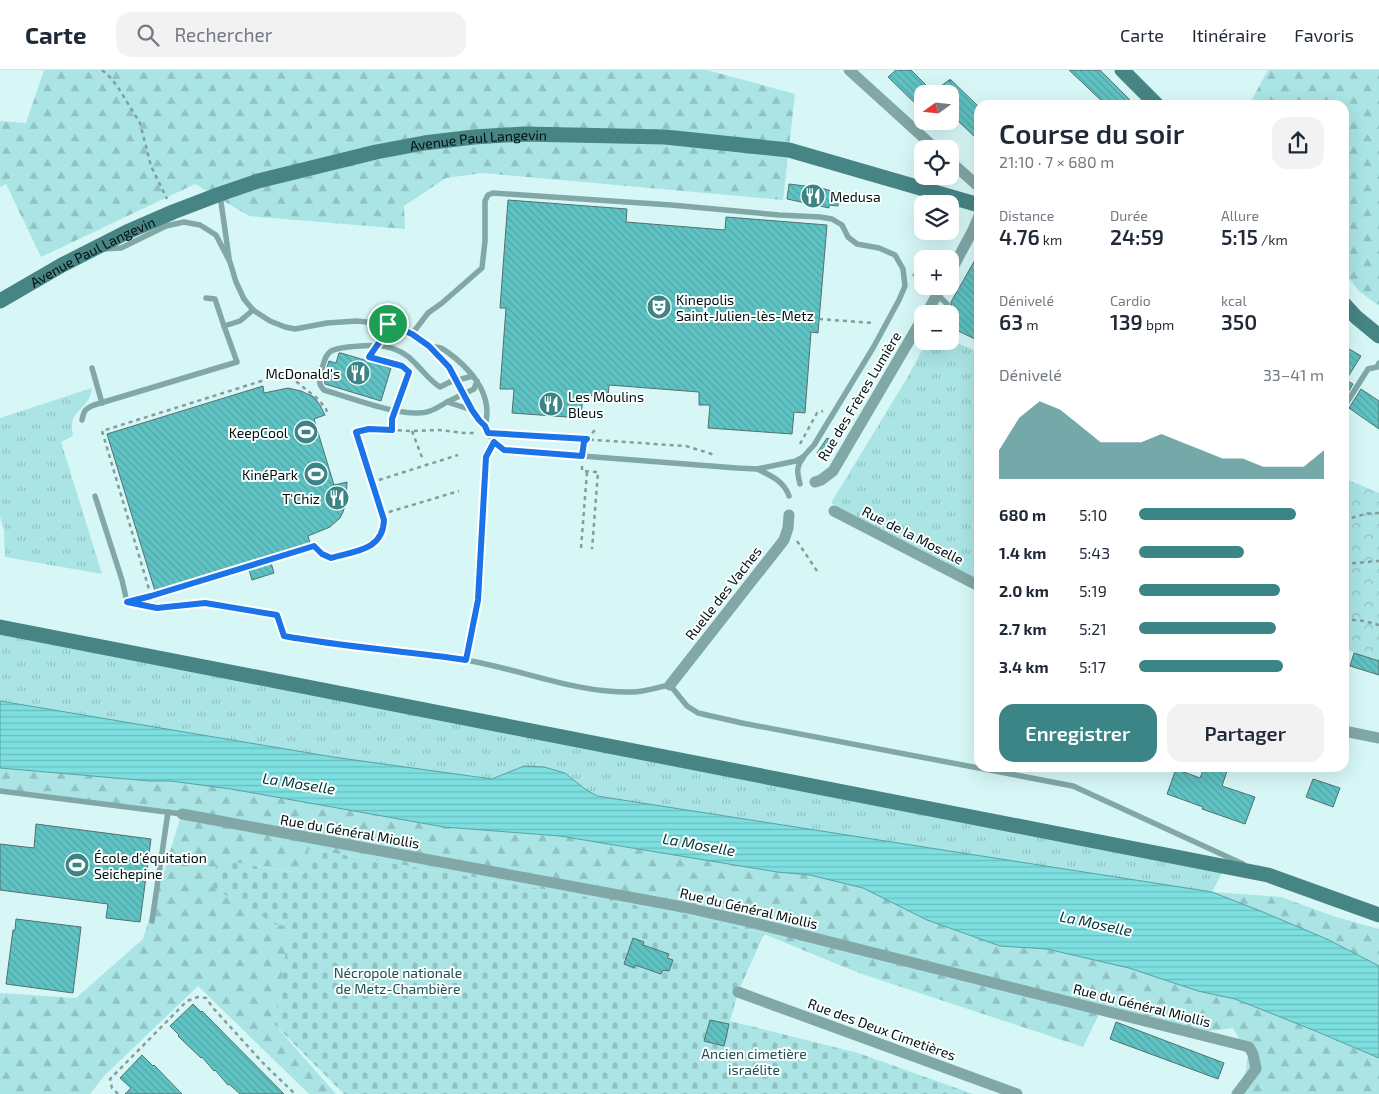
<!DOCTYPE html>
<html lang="fr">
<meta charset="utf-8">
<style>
:root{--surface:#fff;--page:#f2f2f3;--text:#1f2937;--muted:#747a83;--line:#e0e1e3;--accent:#3c8586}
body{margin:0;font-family:"Exo 2",sans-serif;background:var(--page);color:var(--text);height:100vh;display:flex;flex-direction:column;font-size:19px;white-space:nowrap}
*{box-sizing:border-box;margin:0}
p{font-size:16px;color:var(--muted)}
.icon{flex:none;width:28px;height:28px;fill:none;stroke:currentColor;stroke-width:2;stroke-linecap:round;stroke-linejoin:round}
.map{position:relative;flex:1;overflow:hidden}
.sheet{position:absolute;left:974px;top:30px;width:375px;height:672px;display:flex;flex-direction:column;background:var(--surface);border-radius:15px;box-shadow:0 5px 20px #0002}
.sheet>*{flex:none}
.needle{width:32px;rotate:255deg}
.buttons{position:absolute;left:914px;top:15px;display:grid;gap:10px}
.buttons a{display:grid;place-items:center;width:45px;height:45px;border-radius:10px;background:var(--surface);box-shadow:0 5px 20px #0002;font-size:25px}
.pin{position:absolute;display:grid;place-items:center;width:42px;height:42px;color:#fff;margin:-21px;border:2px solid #fff;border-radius:50%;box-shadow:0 1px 5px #0007}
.round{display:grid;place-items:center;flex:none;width:52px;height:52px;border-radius:15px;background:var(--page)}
.headline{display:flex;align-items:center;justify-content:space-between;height:85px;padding:0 25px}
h1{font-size:28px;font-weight:600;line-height:38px}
.metrics{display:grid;grid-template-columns:repeat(3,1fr);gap:8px;height:85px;padding:5px 25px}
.metrics div{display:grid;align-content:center}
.metrics b{font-size:21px;font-weight:600}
.metrics small{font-size:14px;font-weight:400}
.metrics p{font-size:14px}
.chart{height:140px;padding:10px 25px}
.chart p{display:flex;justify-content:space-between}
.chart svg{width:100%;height:90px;margin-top:5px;fill:var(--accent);opacity:.7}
.primary-button{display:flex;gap:10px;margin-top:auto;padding:10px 25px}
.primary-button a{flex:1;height:58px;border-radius:15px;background:var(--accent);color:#fff;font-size:20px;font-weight:600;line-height:58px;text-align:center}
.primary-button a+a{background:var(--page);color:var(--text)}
ul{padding:0 25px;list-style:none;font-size:16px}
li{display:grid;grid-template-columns:80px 60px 1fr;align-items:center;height:38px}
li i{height:12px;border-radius:6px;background:var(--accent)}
header{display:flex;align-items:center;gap:30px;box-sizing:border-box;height:70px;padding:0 25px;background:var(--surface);border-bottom:1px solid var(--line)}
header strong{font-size:24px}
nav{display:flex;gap:28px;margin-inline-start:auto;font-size:18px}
.search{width:350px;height:45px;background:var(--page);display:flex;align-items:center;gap:12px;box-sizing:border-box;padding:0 18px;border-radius:15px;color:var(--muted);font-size:19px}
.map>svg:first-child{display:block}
</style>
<header>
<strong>Carte</strong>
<div class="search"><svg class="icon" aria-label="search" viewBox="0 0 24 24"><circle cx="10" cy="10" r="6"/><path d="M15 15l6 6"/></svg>Rechercher</div>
<nav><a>Carte</a><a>Itinéraire</a><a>Favoris</a></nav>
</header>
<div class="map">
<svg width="1379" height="1024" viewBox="0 0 1379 1024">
<defs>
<pattern id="grass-tufts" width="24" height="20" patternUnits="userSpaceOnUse" patternTransform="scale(1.25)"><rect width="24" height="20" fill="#aae4e4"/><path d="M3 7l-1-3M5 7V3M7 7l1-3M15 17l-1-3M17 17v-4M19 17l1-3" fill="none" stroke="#91c2c2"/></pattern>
<pattern id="forest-firs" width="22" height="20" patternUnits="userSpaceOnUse" patternTransform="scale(1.25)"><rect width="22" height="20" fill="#aae4e4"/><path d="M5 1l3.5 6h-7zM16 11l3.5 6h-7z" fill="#91c2c2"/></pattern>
<pattern id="cemetery-stones" width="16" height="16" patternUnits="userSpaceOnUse" patternTransform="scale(1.25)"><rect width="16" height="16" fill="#aae4e4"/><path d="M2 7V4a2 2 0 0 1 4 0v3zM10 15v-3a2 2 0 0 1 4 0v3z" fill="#91c2c2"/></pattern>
<pattern id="park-crowns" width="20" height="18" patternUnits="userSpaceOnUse" patternTransform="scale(1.25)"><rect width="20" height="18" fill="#aae4e4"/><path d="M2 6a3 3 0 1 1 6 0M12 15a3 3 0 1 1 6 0" fill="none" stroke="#91c2c2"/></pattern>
<pattern id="water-rules" width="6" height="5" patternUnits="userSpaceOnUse" patternTransform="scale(1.25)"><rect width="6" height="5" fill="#7ddfe0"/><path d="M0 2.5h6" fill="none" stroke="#6abebf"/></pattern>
<pattern id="building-back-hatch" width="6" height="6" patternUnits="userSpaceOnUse" patternTransform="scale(1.25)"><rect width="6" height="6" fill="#5fc2c3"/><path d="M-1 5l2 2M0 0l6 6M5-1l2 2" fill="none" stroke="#51a6a6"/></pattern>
</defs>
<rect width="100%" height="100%" fill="#d7f7f7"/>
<g fill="url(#grass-tufts)">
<path d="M950,270L979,282V515L831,433L907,308L927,271H950Z"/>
<path d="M92,318C91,321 91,326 88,330C78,345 69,343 73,366L61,372L102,504L5,487L4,459L0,447V348Z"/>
<path d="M0,559L1225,797L1212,822L597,726L585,719L565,703L524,696L492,709L333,687L0,631Z"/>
</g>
<g fill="url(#forest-firs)">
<path d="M44,0H707L795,24L783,130L482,103L446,108L404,136L405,159L249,146L195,114L41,187L6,114L0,117V51L26,53Z"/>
<path d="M1268,0H1379V236L1359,221L1344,202V35H1249Z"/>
<path d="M0,698L149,711H171L231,719L444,757L560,766L777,802L810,805L863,818L927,850L1000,876L1047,879L1129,898L1198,921L1235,929L1313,960L1379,988V1024H1233L1245,1007L1248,984L1233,958L1192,963L1101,940L1083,977L859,903L764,864L681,843L309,779L305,804L220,790L291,856L274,954L336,1024H309L198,916L105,1005L90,1024H0V923L76,928L143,869L181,746L0,719Z"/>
<path d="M1212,822L1281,827L1336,847L1379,859V896L1295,856Z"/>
</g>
<path fill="url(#cemetery-stones)" d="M309,779L681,843L764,864L738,922L730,951L858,983L973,1024H344L274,954L290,856L277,855L207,814L220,790L304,804Z"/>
<path fill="url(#park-crowns)" d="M1344,408L1379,423V591L1344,579Z"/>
<path fill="url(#water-rules)" stroke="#59a0a1" d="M0,631L333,687L492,709L524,696L544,697L565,703L585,719L597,726L1212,822L1263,842L1329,870L1379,896V988L1313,960L1235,929L1198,921L1129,898L1047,879L1000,876L927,850L863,818L810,805L777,802L560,766L444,757L231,719L171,711H150L0,698Z"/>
<g fill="url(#building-back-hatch)" stroke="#547070">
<path d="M896,0H911L933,22L949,10L950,12V9L979,37V71L950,43V24H922V40L888,7Z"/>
<path d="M1069,0H1100L1135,35H1106Z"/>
<path d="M789,114L821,118L839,123L838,136L829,135V138L787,129Z"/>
<path d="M508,130L627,139L626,152L725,160L726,147L827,155L818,263L811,262L805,343L794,342L792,364L708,358L710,335H699V322L609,315L608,327L583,325L581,348L512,343L514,319H500L506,238H500Z"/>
<path d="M979,183V262L975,269L950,257V244H944L947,239H950L952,237L951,232Z"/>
<path d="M1344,276L1361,286L1346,310L1353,314L1344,329Z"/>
<path d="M339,283H341L391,298L381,331L325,314L324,307L329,291L336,293Z"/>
<path d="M263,316L264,323L288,318L301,321L314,327L320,335L325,345L314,349L334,415L347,412L346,432L343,442L340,448L330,457L308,466L310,473L269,486L274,503L252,510L247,493L155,521L107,364Z"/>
<path d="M1361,319L1379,331V359L1349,338Z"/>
<path d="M827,368L838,373L827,390L817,383Z"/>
<path d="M1354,583L1379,591V605L1350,596Z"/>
<path d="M1204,698H1228L1222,716L1255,727L1245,754L1202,739L1203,737L1167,724L1176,699L1200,708Z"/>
<path d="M1313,709L1340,718L1333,737L1306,727Z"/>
<path d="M36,754L151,769L140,852L106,848L108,834L0,820V774L34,778Z"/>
<path d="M16,849L81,857L73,923L6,914L13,860H15Z"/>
<path d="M633,868L644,872L643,875L669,884L667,888L673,890L669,901L663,900L661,904L635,895L634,898L624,894Z"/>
<path d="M193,934L201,942L202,941L284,1024H240L229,1014L228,1015L215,1000L214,1001L202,987L201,988L178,966L179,965L170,956Z"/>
<path d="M710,950L729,954L724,976L704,971Z"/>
<path d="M1116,952L1224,993L1218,1009L1110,969Z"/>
<path d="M142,985L153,996L154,995L182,1024H125L131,1018L120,1008Z"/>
</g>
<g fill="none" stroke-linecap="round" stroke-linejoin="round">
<g stroke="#849c9c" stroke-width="2.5" stroke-dasharray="4 4" stroke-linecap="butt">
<path d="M102,0L111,8L119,19L140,53L151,96L167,129"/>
<path d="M930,189L946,182"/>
<path d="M913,206L922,196"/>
<path d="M819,249L873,253"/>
<path d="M370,286L369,287L403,297"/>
<path d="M398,332L409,302L407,300"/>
<path d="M392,360V349"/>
<path d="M412,361L423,390"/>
<path d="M502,364L686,376L715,385"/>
<path d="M800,374L817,343L823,341"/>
<path d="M584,376V372L595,360"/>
<path d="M582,396V401L598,402L592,479"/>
<path d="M379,410L458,385"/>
<path d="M389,442L459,421"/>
<path d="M1344,450L1365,444L1379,443"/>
<path d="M797,471L817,501"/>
<path d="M581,478L587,402"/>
<path d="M1344,494L1379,491"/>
<path d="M150,526L315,475L323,484L331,488C355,481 383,481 384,450L356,362L369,359L412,361L439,360L464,363H477"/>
<path d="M151,526L102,361L271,308L284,306L292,308L319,330L326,339L328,345"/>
<path d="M1344,549L1364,551L1379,555"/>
<path d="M118,1024L112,1018L110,1009L187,931L198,927L206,928L214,939L263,993L295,1024"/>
</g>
<g stroke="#81a7a7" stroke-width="5.5">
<path d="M220,125L229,188"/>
<path d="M104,179L121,178L166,156L184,152L200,155L216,165L230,192L236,212L244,229L253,240L270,251L285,257L295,259L327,253L356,251L379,253L388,254L412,264L429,276L449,297L472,340L479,350L485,356L488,363L495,372L486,387L478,530L466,590"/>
<path d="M937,224L948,235"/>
<path d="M206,228L215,229L224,256"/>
<path d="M412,264L428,243L442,233L482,198L485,171V131L488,125L493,123L671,135L779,145L820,147L832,149L842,155L848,167L857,174L879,178L895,185L903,199L905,216L899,230L873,278L814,375L803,387L796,391L757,399L737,398L505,380L495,372"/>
<path d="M429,276C433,277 438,277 441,278C445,280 450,284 454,287C475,304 493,328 485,356"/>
<path d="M92,298L102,333"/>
<path d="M447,332L474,319L477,311"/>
<path d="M1344,337L1368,299L1377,297L1379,293"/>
<path d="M472,340L447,332C442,335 436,339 430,341C407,350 349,327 324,320C316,312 320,305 323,295C327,280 332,279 348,277C373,274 397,273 415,293C424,302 430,311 440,317L450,312L473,306"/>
<path d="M82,350C84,340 85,339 94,335L237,292L224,256L240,251L253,240"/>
<path d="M757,399C770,405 784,411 789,426"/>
<path d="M800,414C797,402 796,397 803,388"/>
<path d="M95,426L122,510L127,532L157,538L205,533L277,545L284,566C344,577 405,579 465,590C521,599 574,623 632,622C645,622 658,617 670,615L687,636L698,643L742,653L1073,716L1243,794"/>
<path d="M1186,698H1188"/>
<path d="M0,721L182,744"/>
<path d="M152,851L168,742"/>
</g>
<g stroke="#81a7a7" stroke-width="11">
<path d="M849,0L936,79"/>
<path d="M950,91L979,117"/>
<path d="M950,203L973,160L979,146"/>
<path d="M926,244L942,216"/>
<path d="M815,412L821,410L833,401L922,249"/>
<path d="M834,441L979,516"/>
<path d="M670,615L784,470L788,458L789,445"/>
<path d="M1344,661L1379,668"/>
<path d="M182,744L683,837L750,852L1249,977L1253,984L1256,999L1237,1024"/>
<path d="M738,922L1017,1024"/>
</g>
<g stroke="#478484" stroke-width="15">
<path d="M1122,0L1157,35"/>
<path id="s1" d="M0,231L62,195L127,162L173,142L220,124L258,111L376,82L424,73L474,67L524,64L665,67L789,80L979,135"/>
<path d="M1344,234L1356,247L1379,266"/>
<path d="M0,557L1268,805L1379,845"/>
</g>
</g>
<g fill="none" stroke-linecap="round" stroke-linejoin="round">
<defs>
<path id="route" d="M388,254L412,264L429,276L449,297L472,340L479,350L485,356L488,363L587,369L584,372L582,386L504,380L494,372L486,387L478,530L466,590C405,581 344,577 284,566L277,545L205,533L157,538L127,532L151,526L314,476L322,484L331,488C354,481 383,481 384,450L356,362L369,359L392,360V349L409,302L402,296L369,287L385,264Z"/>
</defs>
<use href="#route" stroke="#fff" stroke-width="10"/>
<use href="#route" stroke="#1a73e8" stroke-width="6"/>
</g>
<defs>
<symbol id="restaurant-disc" viewBox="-11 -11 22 22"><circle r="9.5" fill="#3c8586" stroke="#f8fffe"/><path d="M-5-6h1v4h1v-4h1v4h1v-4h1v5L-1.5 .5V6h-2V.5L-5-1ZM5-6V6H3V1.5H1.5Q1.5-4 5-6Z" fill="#fff"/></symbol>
<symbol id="theatre-disc" viewBox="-11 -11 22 22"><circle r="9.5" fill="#3c8586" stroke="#f8fffe"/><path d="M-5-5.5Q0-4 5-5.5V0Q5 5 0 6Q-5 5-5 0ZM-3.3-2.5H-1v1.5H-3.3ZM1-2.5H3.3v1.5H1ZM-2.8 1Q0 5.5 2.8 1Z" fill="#fff"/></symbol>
<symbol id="stadium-disc" viewBox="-11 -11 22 22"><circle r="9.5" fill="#3c8586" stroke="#f8fffe"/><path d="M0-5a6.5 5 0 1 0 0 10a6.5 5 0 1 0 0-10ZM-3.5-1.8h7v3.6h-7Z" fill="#fff"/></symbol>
</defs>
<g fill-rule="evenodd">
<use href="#restaurant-disc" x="799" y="112" width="28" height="28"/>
<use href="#theatre-disc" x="645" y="223" width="28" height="28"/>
<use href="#restaurant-disc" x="344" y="289" width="28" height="28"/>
<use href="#restaurant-disc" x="537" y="320" width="28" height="28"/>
<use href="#stadium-disc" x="292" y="348" width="28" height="28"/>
<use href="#stadium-disc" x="302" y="390" width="28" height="28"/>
<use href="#restaurant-disc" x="323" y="414" width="28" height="28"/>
<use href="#stadium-disc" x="63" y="781" width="28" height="28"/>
</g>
<g text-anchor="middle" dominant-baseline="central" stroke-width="4" stroke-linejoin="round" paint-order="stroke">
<g font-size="14" fill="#040e0e" stroke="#f8fffe">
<text stroke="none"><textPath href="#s1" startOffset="510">Avenue Paul Langevin</textPath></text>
<text stroke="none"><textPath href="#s1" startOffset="105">Avenue Paul Langevin</textPath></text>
<text transform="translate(859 326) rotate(-59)">Rue des Frères Lumière</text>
<text transform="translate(913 465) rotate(27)">Rue de la Moselle</text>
<text transform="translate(723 523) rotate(-52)">Ruelle des Vaches</text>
<text transform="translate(350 761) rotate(10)">Rue du Général Miollis</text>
<text transform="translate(749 838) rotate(13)">Rue du Général Miollis</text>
<text transform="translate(1142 935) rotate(14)">Rue du Général Miollis</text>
<text transform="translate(882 959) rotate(20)">Rue des Deux Cimetières</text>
</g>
<g font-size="14" fill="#040e0e" stroke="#f8fffe" text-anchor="start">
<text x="830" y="126">Medusa</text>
<text x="676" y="229">Kinepolis<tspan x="676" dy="16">Saint-Julien-lès-Metz</tspan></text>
<text x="340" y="303" text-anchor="end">McDonald's</text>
<text x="568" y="326">Les Moulins<tspan x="568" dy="16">Bleus</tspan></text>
<text x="288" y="362" text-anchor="end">KeepCool</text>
<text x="298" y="404" text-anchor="end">KinéPark</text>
<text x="320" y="428" text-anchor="end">T'Chiz</text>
<text x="94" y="787">École d'équitation<tspan x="94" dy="16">Seichepine</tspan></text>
</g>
<g font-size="14" fill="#235050" stroke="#f8fffe">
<text x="398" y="902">Nécropole nationale<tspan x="398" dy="16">de Metz-Chambière</tspan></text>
<text x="754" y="983">Ancien cimetière<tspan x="754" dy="16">israélite</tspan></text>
</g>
<g font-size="15" font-style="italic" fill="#023435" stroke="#f8fffe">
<text transform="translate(299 713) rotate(9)">La Moselle</text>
<text transform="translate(699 774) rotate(10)">La Moselle</text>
<text transform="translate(1096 853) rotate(12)">La Moselle</text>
</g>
</g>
</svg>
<div class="buttons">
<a><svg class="needle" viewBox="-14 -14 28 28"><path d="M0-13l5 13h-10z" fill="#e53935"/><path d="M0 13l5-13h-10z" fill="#747a83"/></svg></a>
<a><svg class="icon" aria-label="locate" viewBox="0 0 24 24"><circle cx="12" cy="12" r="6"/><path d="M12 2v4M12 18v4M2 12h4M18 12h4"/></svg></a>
<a><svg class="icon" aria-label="layers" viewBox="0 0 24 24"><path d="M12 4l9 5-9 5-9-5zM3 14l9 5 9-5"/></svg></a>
<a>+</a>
<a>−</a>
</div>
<div class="pin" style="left:388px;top:254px;background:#1e9e55"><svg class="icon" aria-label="arrive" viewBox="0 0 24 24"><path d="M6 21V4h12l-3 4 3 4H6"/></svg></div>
<section class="sheet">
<div class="headline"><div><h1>Course du soir</h1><p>21:10 · 7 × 680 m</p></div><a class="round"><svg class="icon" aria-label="share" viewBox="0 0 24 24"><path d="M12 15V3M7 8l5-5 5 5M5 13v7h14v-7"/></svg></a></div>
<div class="metrics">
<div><p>Distance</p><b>4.76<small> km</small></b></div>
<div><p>Durée</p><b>24:59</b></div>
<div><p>Allure</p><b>5:15<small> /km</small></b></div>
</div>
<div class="metrics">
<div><p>Dénivelé</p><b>63<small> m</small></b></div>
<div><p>Cardio</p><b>139<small> bpm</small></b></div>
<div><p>kcal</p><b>350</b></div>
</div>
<div class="chart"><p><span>Dénivelé</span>33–41 m</p>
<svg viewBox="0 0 160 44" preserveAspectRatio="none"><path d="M0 44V30L10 14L20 6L30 10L40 18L50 26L60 26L70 26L80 22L90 26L100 30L110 34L120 34L130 38L140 38L150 38L160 30V44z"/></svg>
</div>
<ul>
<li><b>680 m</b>5:10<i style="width:85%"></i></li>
<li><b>1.4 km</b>5:43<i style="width:57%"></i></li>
<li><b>2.0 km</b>5:19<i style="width:76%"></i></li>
<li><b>2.7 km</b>5:21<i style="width:74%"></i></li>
<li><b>3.4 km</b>5:17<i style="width:78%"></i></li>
</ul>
<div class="primary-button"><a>Enregistrer</a><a>Partager</a></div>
</section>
</div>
